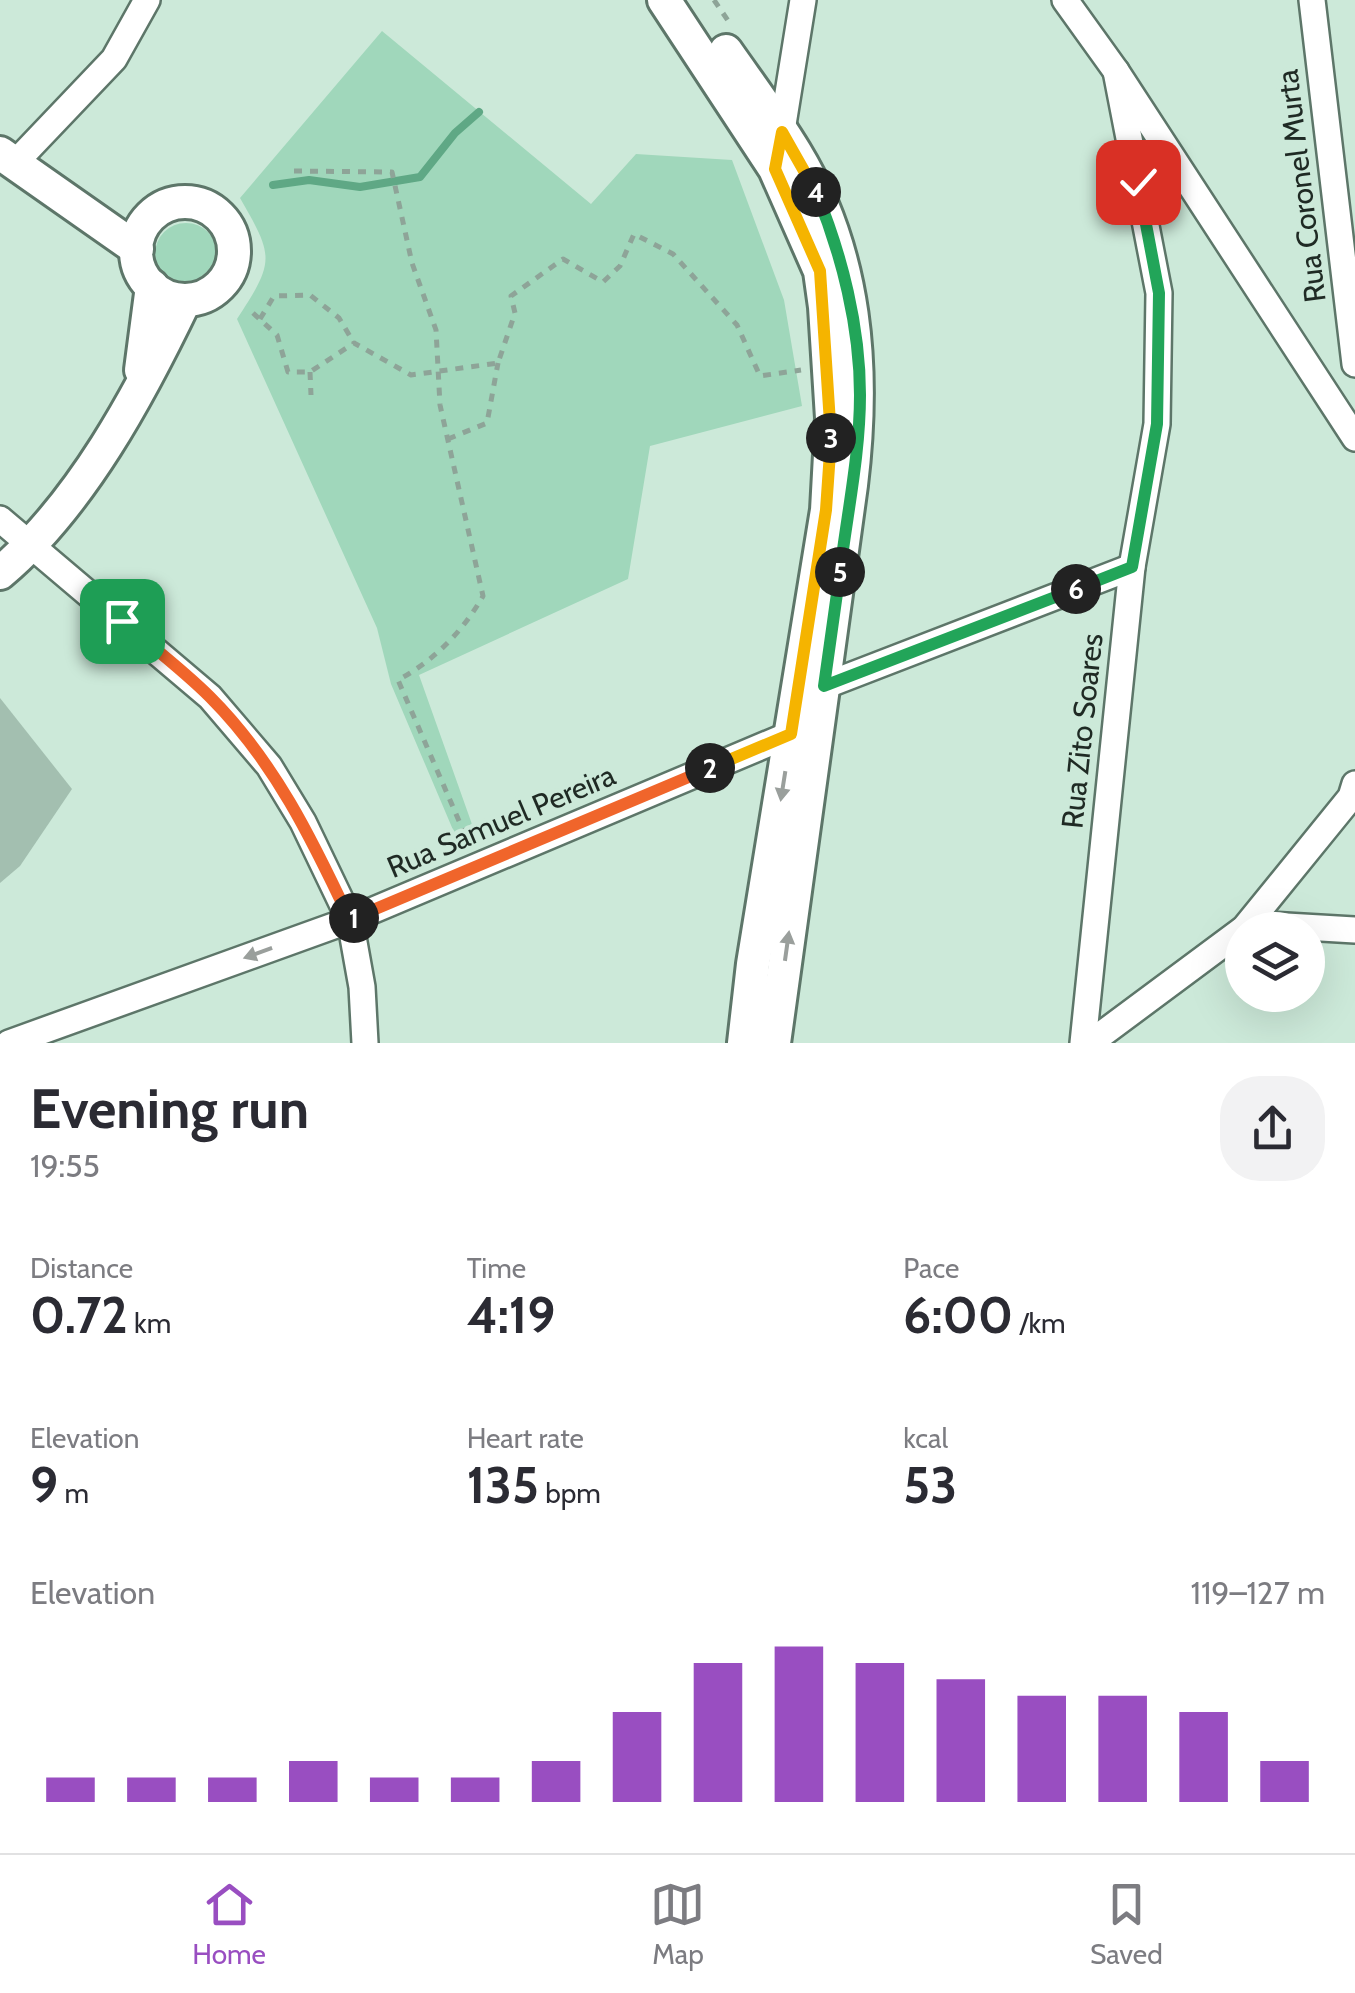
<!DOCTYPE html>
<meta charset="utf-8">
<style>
:root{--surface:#fff;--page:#f2f2f3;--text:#2b2b33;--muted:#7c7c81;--line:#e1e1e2;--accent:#994ec1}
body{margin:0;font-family:Cabin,sans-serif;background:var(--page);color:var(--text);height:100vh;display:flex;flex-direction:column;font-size:38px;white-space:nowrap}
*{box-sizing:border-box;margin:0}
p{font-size:32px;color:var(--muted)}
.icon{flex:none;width:55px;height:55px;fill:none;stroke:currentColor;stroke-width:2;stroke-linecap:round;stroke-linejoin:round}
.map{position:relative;height:1043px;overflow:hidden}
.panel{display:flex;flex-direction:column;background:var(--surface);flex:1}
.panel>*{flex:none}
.controls{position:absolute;left:1225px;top:912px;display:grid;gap:20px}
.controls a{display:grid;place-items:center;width:100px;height:100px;border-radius:50%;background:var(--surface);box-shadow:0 10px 40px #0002;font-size:50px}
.pin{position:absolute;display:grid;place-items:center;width:85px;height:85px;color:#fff;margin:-42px;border-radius:20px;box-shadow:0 5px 15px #0006}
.km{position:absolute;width:50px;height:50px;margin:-25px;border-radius:50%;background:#222;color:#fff;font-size:28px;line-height:50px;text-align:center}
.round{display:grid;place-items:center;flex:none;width:105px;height:105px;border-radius:40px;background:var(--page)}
.headline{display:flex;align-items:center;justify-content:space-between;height:170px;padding:0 30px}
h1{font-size:55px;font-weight:700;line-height:75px}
.figures{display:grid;grid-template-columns:repeat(3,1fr);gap:15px;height:170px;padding:10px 30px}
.figures div{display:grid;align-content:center}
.figures b{font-size:50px;font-weight:700}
.figures small{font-size:28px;font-weight:400}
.figures p{font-size:28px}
.chart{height:280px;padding:20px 30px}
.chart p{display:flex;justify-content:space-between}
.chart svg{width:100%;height:180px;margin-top:10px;stroke:var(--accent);stroke-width:6}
.dock{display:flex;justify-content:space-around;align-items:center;height:140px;border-top:2px solid var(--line);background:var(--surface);font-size:28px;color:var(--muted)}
.dock a{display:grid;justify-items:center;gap:5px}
.dock .on{color:var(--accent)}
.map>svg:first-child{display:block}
</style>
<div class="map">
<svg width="1355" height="1043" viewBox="0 0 1355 1043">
<rect width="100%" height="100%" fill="#cce9d9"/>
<g fill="#a0d7bb">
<path d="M382,31L591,204L636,154L732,160L784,300L802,406L650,446L628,579L419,675L479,844L462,851L391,684L377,628L237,319C275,261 274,257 240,198Z"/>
<circle cx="186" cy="254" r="31"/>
</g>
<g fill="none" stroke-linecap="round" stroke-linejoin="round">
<path stroke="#5fa885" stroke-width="8" d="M273,185L309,180L360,187L420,177L455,133L479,112"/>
</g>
<path fill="#a3bfb0" d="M0,698L72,789L20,866L0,883Z"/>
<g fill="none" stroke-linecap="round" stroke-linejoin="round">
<defs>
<g id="minor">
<path d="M1065,0L1116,71L1355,438"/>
<path d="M1312,0L1355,364"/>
<path d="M780,143L803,0"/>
<path d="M14,164L114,59L147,0"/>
<path d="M0,519L210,697L269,766L303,822L350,920L362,987L365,1043"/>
<path d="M824,686L1132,567"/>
<path d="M1251,924L1355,930"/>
<path d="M1243,930L1351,797L1355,784"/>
<path d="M9,1043L350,920L791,734"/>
<path d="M1083,1043L1132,567L1157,424L1159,293L1116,71"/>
<path d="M1090,1043L1242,930"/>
</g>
<g id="tertiary">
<path d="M664,0L775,169L820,271L825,307L832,418L827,510L753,964L744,1043"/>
<path d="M726,51C749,84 774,117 795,152C857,254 865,370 851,485L774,1043"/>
<path d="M0,153L137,249"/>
<circle cx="185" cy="251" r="49"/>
<path d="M141,370L152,286"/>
<path d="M0,573C81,505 140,394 185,300"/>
</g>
</defs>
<use href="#minor" stroke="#5d7669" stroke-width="30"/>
<use href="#tertiary" stroke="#5d7669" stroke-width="38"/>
<g stroke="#8ea498" stroke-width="5" stroke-dasharray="8 8" stroke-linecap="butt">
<path d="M714,0L729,22"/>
<path d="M294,171L392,172L412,263L436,330L440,405L483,596C463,631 435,660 398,680L469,844"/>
<path d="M253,313L277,335L288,372H310L354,343L411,375L498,363L515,313L511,296L563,259L603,282L620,266L634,234L673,254L737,325L760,376L801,370"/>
<path d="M260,319L274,296L310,295L339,318L354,343"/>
<path d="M310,372L311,395"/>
<path d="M448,439L487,423L498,363"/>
</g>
<use href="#minor" stroke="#fff" stroke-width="25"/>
<use href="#tertiary" stroke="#fff" stroke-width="32"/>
</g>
<defs><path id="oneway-solid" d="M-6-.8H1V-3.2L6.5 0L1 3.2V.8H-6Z" transform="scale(2.5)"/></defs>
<g fill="#9a9f9c">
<use href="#oneway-solid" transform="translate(783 786) rotate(99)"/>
<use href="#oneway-solid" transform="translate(787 946) rotate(-82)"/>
<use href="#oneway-solid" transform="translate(258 953) rotate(160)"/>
</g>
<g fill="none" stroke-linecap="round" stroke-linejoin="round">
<defs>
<path id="split-1" d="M122,621C151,646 183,670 210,697C274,761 312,839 350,920L354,918"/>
<path id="split-2" d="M354,918L710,768"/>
<path id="split-3" d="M710,768L791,734L826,510L831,438"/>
<path id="split-4" d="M816,192L782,132L775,169L820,271L831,438"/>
<path id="split-5" d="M816,192C842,255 860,327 860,395C860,454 847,514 840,572"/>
<path id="split-6" d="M840,572L824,686L1076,589"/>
<path id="split-7" d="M1076,589L1132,567L1157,424L1159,293L1138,182"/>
</defs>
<use href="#split-1" stroke="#fff" stroke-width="20"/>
<use href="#split-2" stroke="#fff" stroke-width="20"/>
<use href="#split-3" stroke="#fff" stroke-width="20"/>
<use href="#split-4" stroke="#fff" stroke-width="20"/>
<use href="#split-5" stroke="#fff" stroke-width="20"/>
<use href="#split-6" stroke="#fff" stroke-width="20"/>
<use href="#split-7" stroke="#fff" stroke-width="20"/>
<use href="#split-1" stroke="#f0652b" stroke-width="12"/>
<use href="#split-2" stroke="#f0652b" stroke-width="12"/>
<use href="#split-3" stroke="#f5b400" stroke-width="12"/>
<use href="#split-4" stroke="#f5b400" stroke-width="12"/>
<use href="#split-5" stroke="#22a559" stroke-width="12"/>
<use href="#split-6" stroke="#22a559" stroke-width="12"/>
<use href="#split-7" stroke="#22a559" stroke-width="12"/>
</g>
<g text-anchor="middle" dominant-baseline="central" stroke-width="9" stroke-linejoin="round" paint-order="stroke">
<g font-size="30" fill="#1f2a24" stroke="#cce9d9">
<text transform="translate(1301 186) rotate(-97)">Rua Coronel Murta</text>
<text transform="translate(1082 731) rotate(-84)">Rua Zito Soares</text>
<text transform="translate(501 821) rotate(-23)">Rua Samuel Pereira</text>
</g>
</g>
</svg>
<div class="controls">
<a><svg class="icon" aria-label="layers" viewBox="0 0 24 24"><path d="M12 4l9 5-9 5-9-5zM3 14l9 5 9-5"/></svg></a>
</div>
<div class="pin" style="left:122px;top:621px;background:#1e9e55"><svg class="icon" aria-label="arrive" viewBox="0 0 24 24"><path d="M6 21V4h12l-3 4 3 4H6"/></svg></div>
<div class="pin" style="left:1138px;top:182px;background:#d93025"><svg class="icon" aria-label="check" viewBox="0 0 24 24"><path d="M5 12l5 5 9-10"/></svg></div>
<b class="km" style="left:354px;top:918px">1</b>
<b class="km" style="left:710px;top:768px">2</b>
<b class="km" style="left:831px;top:438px">3</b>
<b class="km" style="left:816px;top:192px">4</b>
<b class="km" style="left:840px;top:572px">5</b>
<b class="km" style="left:1076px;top:589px">6</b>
</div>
<section class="panel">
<div class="headline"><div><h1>Evening run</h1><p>19:55</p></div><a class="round"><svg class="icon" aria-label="share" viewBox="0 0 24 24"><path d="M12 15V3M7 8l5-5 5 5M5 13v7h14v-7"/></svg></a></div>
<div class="figures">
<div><p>Distance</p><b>0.72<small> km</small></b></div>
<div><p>Time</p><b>4:19</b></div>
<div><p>Pace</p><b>6:00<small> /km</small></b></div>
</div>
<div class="figures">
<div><p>Elevation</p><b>9<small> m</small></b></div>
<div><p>Heart rate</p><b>135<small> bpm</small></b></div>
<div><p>kcal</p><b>53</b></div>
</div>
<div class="chart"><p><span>Elevation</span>119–127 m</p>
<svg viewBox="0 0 160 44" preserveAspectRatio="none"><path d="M5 44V38M15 44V38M25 44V38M35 44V34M45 44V38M55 44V38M65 44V34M75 44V22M85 44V10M95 44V6M105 44V10M115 44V14M125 44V18M135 44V18M145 44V22M155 44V34"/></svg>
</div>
</section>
<nav class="dock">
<a class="on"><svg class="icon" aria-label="home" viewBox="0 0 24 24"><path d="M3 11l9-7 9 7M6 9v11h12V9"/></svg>Home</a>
<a><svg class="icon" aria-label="map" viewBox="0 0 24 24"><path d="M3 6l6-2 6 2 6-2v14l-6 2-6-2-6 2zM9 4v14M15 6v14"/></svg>Map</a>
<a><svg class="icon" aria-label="saved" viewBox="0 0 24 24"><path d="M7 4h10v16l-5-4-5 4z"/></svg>Saved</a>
</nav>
